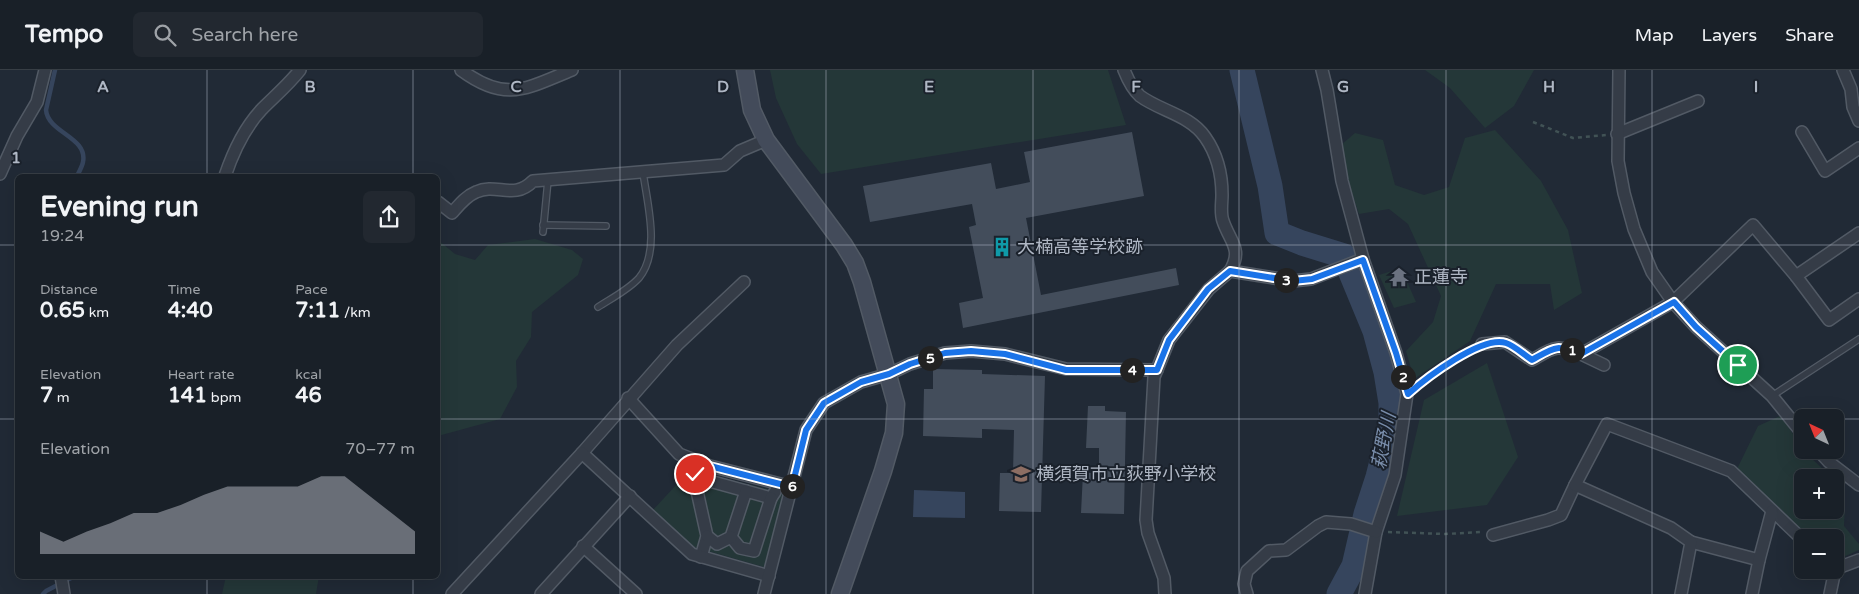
<!DOCTYPE html>
<meta charset="utf-8">
<style>
:root{--surface:#192028;--page:#222830;--text:#f1f3f6;--muted:#9fa3a8;--line:#373e45;--accent:#8c9099}
body{margin:0;font-family:"Varela Round","Noto Sans JP",sans-serif;background:var(--page);color:var(--text);height:100vh;display:flex;flex-direction:column;font-size:19px;white-space:nowrap}
*{box-sizing:border-box;margin:0}
p{font-size:16px;color:var(--muted)}
.icon{flex:none;width:28px;height:28px;fill:none;stroke:currentColor;stroke-width:2;stroke-linecap:round;stroke-linejoin:round}
.map{position:relative;flex:1;overflow:hidden}
.side{position:absolute;left:15px;top:104px;width:425px;height:405px;display:flex;flex-direction:column;background:var(--surface);border-radius:8px;box-shadow:0 5px 20px #0002,0 0 0 1px var(--line)}
.side>*{flex:none}
.needle{width:32px;rotate:317deg}
.fabs{position:absolute;left:1794px;top:339px;display:grid;gap:10px}
.fabs a{display:grid;place-items:center;width:50px;height:50px;border-radius:8px;background:var(--surface);box-shadow:0 5px 20px #0002,0 0 0 1px var(--line);font-size:25px}
.pin{position:absolute;display:grid;place-items:center;width:42px;height:42px;color:#fff;margin:-21px;border:2px solid #fff;border-radius:50%;box-shadow:0 1px 5px #0007}
.km{position:absolute;width:25px;height:25px;margin:-12px;border-radius:50%;background:#222;color:#fff;font-size:14px;line-height:25px;text-align:center}
.round{display:grid;place-items:center;flex:none;width:52px;height:52px;border-radius:8px;background:var(--page)}
.overview{display:flex;align-items:center;justify-content:space-between;height:85px;padding:0 25px}
h1{font-size:28px;font-weight:700;line-height:38px}
.stats{display:grid;grid-template-columns:repeat(3,1fr);gap:8px;height:85px;padding:5px 25px}
.stats div{display:grid;align-content:center}
.stats b{font-size:21px;font-weight:700}
.stats small{font-size:14px;font-weight:400}
.stats p{font-size:14px}
.chart{height:140px;padding:10px 25px}
.chart p{display:flex;justify-content:space-between}
.chart svg{width:100%;height:90px;margin-top:5px;fill:var(--accent);opacity:.7}
header{display:flex;align-items:center;gap:30px;box-sizing:border-box;height:70px;padding:0 25px;background:var(--surface);border-bottom:1px solid var(--line)}
header strong{font-size:24px}
nav{display:flex;gap:28px;margin-inline-start:auto;font-size:18px}
.search{width:350px;height:45px;background:var(--page);display:flex;align-items:center;gap:12px;box-sizing:border-box;padding:0 18px;border-radius:8px;color:var(--muted);font-size:19px}
.map>svg:first-child{display:block}
</style>
<header>
<strong>Tempo</strong>
<div class="search"><svg class="icon" aria-label="search" viewBox="0 0 24 24"><circle cx="10" cy="10" r="6"/><path d="M15 15l6 6"/></svg>Search here</div>
<nav><a>Map</a><a>Layers</a><a>Share</a></nav>
</header>
<div class="map">
<svg width="1859" height="524" viewBox="0 0 1859 524">
<rect width="100%" height="100%" fill="#212a36"/>
<g fill="#243738">
<path d="M770,0H1108L1126,55L821,104L797,74L776,28Z"/>
<path d="M1425,0H1534L1514,36L1485,58L1450,18Z"/>
<path d="M1495,60L1541,111L1568,160L1582,223L1554,240L1550,214H1496L1470,271L1414,309L1406,281L1433,252L1441,226L1408,154L1389,139L1359,144L1348,111L1341,75L1355,63L1383,70L1395,115L1424,125L1449,117L1465,68Z"/>
<path d="M535,169L572,180L583,189L578,205L532,242L531,267L516,291L517,317L500,349L438,366V170L455,184L475,190L488,175Z"/>
<path d="M1401,198L1416,232L1394,238L1379,205Z"/>
<path d="M1487,293L1518,387L1487,435L1397,446L1424,330Z"/>
<path d="M1782,345L1802,380L1832,407L1802,408V440H1835V410L1840,415L1836,422L1845,436L1844,456L1859,474V480L1841,488L1835,487V468L1810,467L1737,399L1758,356Z"/>
<path d="M690,400L785,423L764,497L694,477L652,441Z"/>
<path d="M226,506H319L316,524H222Z"/>
</g>
<path fill="#36455d" d="M914,420L965,422V448L913,447Z"/>
<g fill="none" stroke-linecap="round" stroke-linejoin="round">
<g stroke="#36455d" stroke-width="4.5">
<path d="M55,0L46,40C48,63 88,67 83,92C82,97 79,102 77,106"/>
<path d="M43,524L46,521L71,508V506"/>
</g>
<path stroke="#36455d" stroke-width="25" d="M1242,0L1270,116L1277,163L1302,173L1344,186L1375,261L1386,302L1391,333V357L1378,407L1366,444L1354,496L1339,524"/>
</g>
<g fill="#434d5b">
<path d="M1132,62L1144,126L1026,148L1041,225L1176,198L1179,215L963,258L959,233L983,228L969,157L976,155L972,134L870,152L863,116L991,93L996,119L1030,112L1024,82Z"/>
<path d="M933,299L982,300V304L1045,306L1041,442L999,441L1000,403H1013L1014,360L982,359V368L923,366L924,319H933Z"/>
<path d="M1088,336H1105V341L1126,342L1124,444L1081,443L1083,403H1099V378H1086Z"/>
</g>
<g fill="none" stroke-linecap="round" stroke-linejoin="round">
<defs>
<g id="lane">
<path d="M543,155L606,156"/>
<path d="M543,162L548,110"/>
<path d="M598,237C612,228 628,220 639,208C661,181 647,133 643,102"/>
<path d="M1772,326L1859,269"/>
</g>
<g id="street">
<path d="M461,0C506,33 525,19 572,0"/>
<path d="M1124,0C1128,10 1132,19 1140,26C1160,41 1190,45 1205,67C1217,84 1222,104 1222,125C1222,133 1220,143 1223,151C1230,172 1243,179 1230,201"/>
<path d="M1322,0L1327,20L1342,111L1363,189"/>
<path d="M1843,0L1851,19L1853,37L1859,51"/>
<path d="M1802,62L1825,101L1859,78"/>
<path d="M1617,64L1698,31"/>
<path d="M0,104L17,66L37,32L45,0"/>
<path d="M225,106C233,82 245,57 262,39C275,26 289,14 300,0"/>
<path d="M438,132L452,143C459,135 466,126 476,122C497,112 513,131 533,111L724,95L740,81L766,70"/>
<path d="M1796,206L1829,250L1859,229"/>
<path d="M1482,274L1505,272L1532,290C1555,277 1556,274 1581,284L1673,232L1652,202L1634,159L1624,123L1618,91L1619,0"/>
<path d="M1581,284L1604,295"/>
<path d="M628,328L679,384L710,396L792,417"/>
<path d="M1802,363L1772,326L1696,257L1673,232L1753,155L1796,206L1859,163"/>
<path d="M1818,380L1829,392L1859,415"/>
<path d="M582,383L677,275L744,212"/>
<path d="M700,392L695,404V412L707,466L701,487"/>
<path d="M695,407L771,428L775,422"/>
<path d="M746,421L731,467L740,478L754,481L771,428"/>
<path d="M1493,465L1548,450L1561,445L1575,415"/>
<path d="M707,466L717,474L731,467"/>
<path d="M1691,472L1759,490"/>
<path d="M583,476L636,524"/>
<path d="M1835,499L1859,490"/>
<path d="M61,506L64,524"/>
<path d="M452,524L582,383L692,484L769,506"/>
<path d="M541,524L630,426"/>
<path d="M764,524L806,360L824,333L861,312L889,304L910,294L945,283L971,281L1005,284L1066,299L1157,300"/>
<path d="M1165,524L1164,508L1148,463L1146,450L1154,307L1169,270L1209,219L1230,201L1293,211L1311,209L1363,189L1396,283L1407,324L1395,405L1376,462L1365,524"/>
<path d="M1247,524L1244,514L1247,501L1269,481L1286,480L1318,456L1326,452L1351,454L1376,462"/>
<path d="M1681,524L1691,472L1671,458L1575,415L1607,354L1731,401L1802,469"/>
<path d="M1752,524L1759,490L1772,441"/>
<path d="M1830,524L1835,500"/>
</g>
<path id="secondary" d="M745,0L752,40L766,70L844,175L855,193L862,212L896,334L894,363L883,401L840,524"/>
</defs>
<use href="#lane" stroke="#525a65" stroke-width="8"/>
<use href="#street" stroke="#525a65" stroke-width="14"/>
<use href="#secondary" stroke="#525a65" stroke-width="19"/>
<g stroke="#415255" stroke-width="2.5" stroke-dasharray="4 4" stroke-linecap="butt">
<path d="M1533,52L1573,68L1606,65"/>
<path d="M1416,316L1425,309L1472,280"/>
<path d="M1388,462L1445,464L1482,462"/>
</g>
<use href="#lane" stroke="#353c47" stroke-width="5.5"/>
<use href="#street" stroke="#353c47" stroke-width="11"/>
<use href="#secondary" stroke="#434b5a" stroke-width="16"/>
</g>
<g fill="none" stroke-linecap="round" stroke-linejoin="round">
<defs>
<path id="route" d="M695,404L700,392L710,396L792,417L806,360L824,333L861,312L889,304L910,294L945,283L971,281L1005,284L1066,300H1157L1169,270L1208,219L1230,201L1293,211L1312,209L1363,190L1396,283L1408,324C1426,308 1482,265 1506,273C1515,276 1524,285 1532,290C1555,277 1556,274 1581,284L1674,232L1696,257L1738,295"/>
</defs>
<use href="#route" stroke="#fff" stroke-width="10"/>
<use href="#route" stroke="#1a73e8" stroke-width="6"/>
</g>
<path fill="none" stroke="#afb7c4" stroke-width="1" stroke-opacity="0.55" d="M207,0V106M413,0V106M620,0V524M826,0V524M1033,0V524M1239,0V524M1446,0V524M1652,0V524M0,175H18M438,175H1859M0,349H18M438,349H1802M1835,349H1859M207,506V524M413,506V524"/>
<defs>
<symbol id="building-bare" viewBox="-9 -9 18 18"><path d="M-4-6H4V6H1V3H-1V6H-4ZM-2.5-4.3h1.7v1.8h-1.7ZM.8-4.3h1.7v1.8H.8ZM-2.5-1h1.7V.8h-1.7ZM.8-1h1.7V.8H.8Z" fill="#0f9aa8" stroke="#1a212b" stroke-width="2.5" paint-order="stroke"/></symbol>
<symbol id="temple-bare" viewBox="-9 -9 18 18"><path d="M0-6L5-2H3V0L6.5 2.5H4V6H1.5V3h-3V6H-4V2.5H-6.5L-3 0V-2H-5Z" fill="#6b7280" stroke="#1a212b" stroke-width="2.5" paint-order="stroke"/></symbol>
<symbol id="school-bare" viewBox="-9 -9 18 18"><path d="M0-5L7-2L0 1L-7-2ZM-4 1L0 2.5L4 1V4Q0 6-4 4Z" fill="#8d6e63" stroke="#1a212b" stroke-width="2.5" paint-order="stroke"/></symbol>
</defs>
<g fill-rule="evenodd">
<use href="#building-bare" x="988" y="163" width="28" height="28"/>
<use href="#temple-bare" x="1385" y="193" width="28" height="28"/>
<use href="#school-bare" x="1007" y="390" width="28" height="28"/>
</g>
<g text-anchor="middle" dominant-baseline="central" stroke-width="4" stroke-linejoin="round" paint-order="stroke">
<g font-size="18" fill="#afb7c4" stroke="#1a212b" text-anchor="start">
<text x="1017" y="177">大楠高等学校跡</text>
<text x="1414" y="207">正蓮寺</text>
<text x="1036" y="404">横須賀市立荻野小学校</text>
</g>
<g font-size="19" font-style="italic" fill="#798daa" stroke="#1a212b">
<text transform="translate(1384 371) rotate(-79)">萩野川</text>
</g>
</g>
<g font-size="16" text-anchor="middle" font-weight="bold" fill="#afb7c4" stroke="#1a212b" stroke-width="4" stroke-linejoin="round" paint-order="stroke">
<text x="103" y="22">A</text>
<text x="310" y="22">B</text>
<text x="516" y="22">C</text>
<text x="723" y="22">D</text>
<text x="929" y="22">E</text>
<text x="1136" y="22">F</text>
<text x="1343" y="22">G</text>
<text x="1549" y="22">H</text>
<text x="1756" y="22">I</text>
<text x="16" y="93">1</text>
</g>
</svg>
<div class="fabs">
<a><svg class="needle" viewBox="-14 -14 28 28"><path d="M0-13l5 13h-10z" fill="#e53935"/><path d="M0 13l5-13h-10z" fill="#9fa3a8"/></svg></a>
<a>+</a>
<a>−</a>
</div>
<div class="pin" style="left:1738px;top:295px;background:#1e9e55"><svg class="icon" aria-label="arrive" viewBox="0 0 24 24"><path d="M6 21V4h12l-3 4 3 4H6"/></svg></div>
<div class="pin" style="left:695px;top:404px;background:#d93025"><svg class="icon" aria-label="check" viewBox="0 0 24 24"><path d="M5 12l5 5 9-10"/></svg></div>
<b class="km" style="left:1572px;top:280px">1</b>
<b class="km" style="left:1403px;top:307px">2</b>
<b class="km" style="left:1286px;top:210px">3</b>
<b class="km" style="left:1132px;top:300px">4</b>
<b class="km" style="left:930px;top:288px">5</b>
<b class="km" style="left:792px;top:416px">6</b>
<section class="side">
<div class="overview"><div><h1>Evening run</h1><p>19:24</p></div><a class="round"><svg class="icon" aria-label="share" viewBox="0 0 24 24"><path d="M12 15V3M7 8l5-5 5 5M5 13v7h14v-7"/></svg></a></div>
<div class="stats">
<div><p>Distance</p><b>0.65<small> km</small></b></div>
<div><p>Time</p><b>4:40</b></div>
<div><p>Pace</p><b>7:11<small> /km</small></b></div>
</div>
<div class="stats">
<div><p>Elevation</p><b>7<small> m</small></b></div>
<div><p>Heart rate</p><b>141<small> bpm</small></b></div>
<div><p>kcal</p><b>46</b></div>
</div>
<div class="chart"><p><span>Elevation</span>70–77 m</p>
<svg viewBox="0 0 160 44" preserveAspectRatio="none"><path d="M0 44V33L10 38L20 33L30 29L40 24L50 24L60 20L70 15L80 11L90 11L100 11L110 11L120 6L130 6L140 15L150 24L160 33V44z"/></svg>
</div>
</section>
</div>
